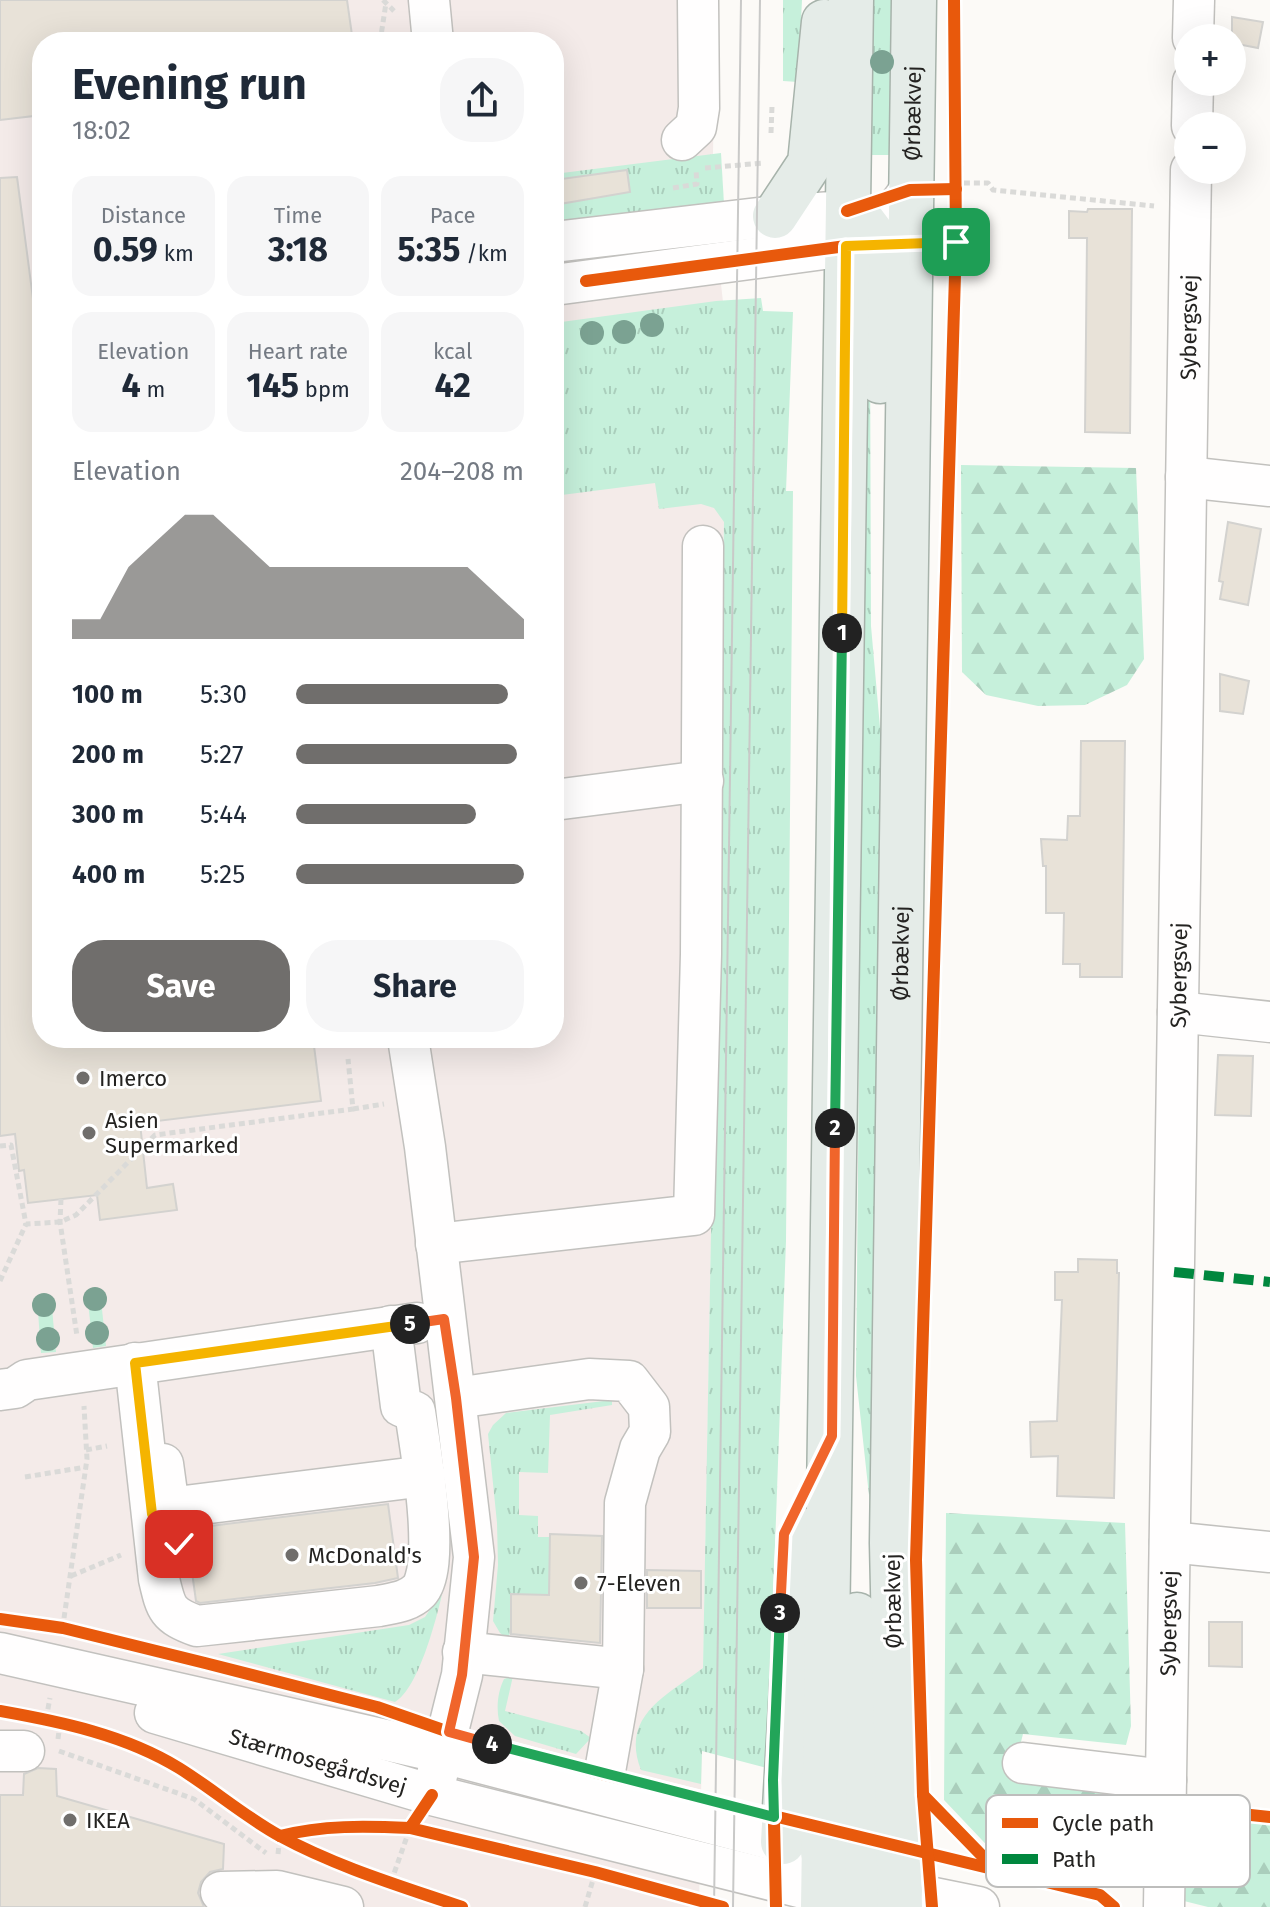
<!DOCTYPE html>
<meta charset="utf-8">
<style>
:root{--surface:#fff;--page:#f6f6f7;--text:#1f2937;--muted:#747a83;--accent:#706e6c}
body{margin:0;font-family:"Fira Sans",sans-serif;background:var(--page);color:var(--text);height:100vh;display:flex;flex-direction:column;font-size:30px;white-space:nowrap}
*{box-sizing:border-box;margin:0}
p{font-size:26px;color:var(--muted)}
.icon{flex:none;width:44px;height:44px;fill:none;stroke:currentColor;stroke-width:2;stroke-linecap:round;stroke-linejoin:round}
.map{position:relative;flex:1;overflow:hidden}
.sheet{position:absolute;left:32px;top:32px;width:532px;height:1016px;display:flex;flex-direction:column;background:var(--surface);border-radius:32px;box-shadow:0 8px 32px #0002}
.sheet>*{flex:none}
.fabs{position:absolute;left:1174px;top:24px;display:grid;gap:16px}
.fabs a{display:grid;place-items:center;width:72px;height:72px;border-radius:50%;background:var(--surface);box-shadow:0 8px 32px #0002;font-size:40px}
.pin{position:absolute;display:grid;place-items:center;width:68px;height:68px;color:#fff;margin:-34px;border-radius:16px;box-shadow:0 4px 12px #0006}
.km{position:absolute;width:40px;height:40px;margin:-20px;border-radius:50%;background:#222;color:#fff;font-size:22px;line-height:40px;text-align:center}
.round{display:grid;place-items:center;flex:none;width:84px;height:84px;border-radius:32px;background:var(--page)}
.head{display:flex;align-items:center;justify-content:space-between;height:136px;padding:0 40px}
h1{font-size:44px;font-weight:700;line-height:60px}
.stats{display:grid;grid-template-columns:repeat(3,1fr);gap:12px;height:136px;padding:8px 40px}
.stats div{display:grid;align-content:center;border-radius:20px;background:var(--page);text-align:center}
.stats b{font-size:34px;font-weight:700}
.stats small{font-size:22px;font-weight:400}
.stats p{font-size:22px}
.chart{height:224px;padding:16px 40px}
.chart p{display:flex;justify-content:space-between}
.chart svg{width:100%;height:144px;margin-top:8px;fill:var(--accent);opacity:.7}
.cta{display:flex;gap:16px;margin-top:auto;padding:16px 40px}
.cta a{flex:1;height:92px;border-radius:32px;background:var(--accent);color:#fff;font-size:32px;font-weight:700;line-height:92px;text-align:center}
.cta a+a{background:var(--page);color:var(--text)}
ul{padding:0 40px;list-style:none;font-size:26px}
li{display:grid;grid-template-columns:128px 96px 1fr;align-items:center;height:60px}
li i{height:20px;border-radius:10px;background:var(--accent)}
.map>svg:first-child{display:block}
</style>
<div class="map">
<svg width="1270" height="1907" viewBox="0 0 1270 1907">
<defs>
<pattern id="grass-tufts" width="24" height="20" patternUnits="userSpaceOnUse" patternTransform="scale(2)"><rect width="24" height="20" fill="#c6f0db"/><path d="M3 7l-1-3M5 7V3M7 7l1-3M15 17l-1-3M17 17v-4M19 17l1-3" fill="none" stroke="#aacebc"/></pattern>
<pattern id="forest-firs" width="22" height="20" patternUnits="userSpaceOnUse" patternTransform="scale(2)"><rect width="22" height="20" fill="#c6f0db"/><path d="M5 1l3.5 6h-7zM16 11l3.5 6h-7z" fill="#aacebc"/></pattern>
</defs>
<rect width="100%" height="100%" fill="#fcfaf7"/>
<path fill="#f4ebe9" fill-rule="evenodd" d="M0,0H716L712,203L723,302L724,522L699,1907H0ZM42,42H554V1038H42Z"/>
<g fill="url(#grass-tufts)">
<path d="M783,0H802L798,82L783,81Z"/>
<path d="M871,0H893L890,155H869Z"/>
<path d="M721,153L724,204L554,225V174Z"/>
<path d="M761,298L763,311L793,312L786,491H793L786,1241L767,1768L702,1751L701,1784L641,1770C620,1716 666,1696 703,1668L724,522L714,508L701,504L659,509L655,483L554,496V323L716,301Z"/>
<path d="M870,331L871,626L882,750L873,1532L856,1376L866,332Z"/>
<path d="M100,1291L106,1346L93,1348L87,1293Z"/>
<path d="M51,1297L56,1352L41,1353L37,1298Z"/>
<path d="M612,1400V1405L550,1415L548,1473L519,1472V1515L538,1516V1537H550L549,1595H512L509,1640L500,1633L493,1621L498,1565L497,1523L488,1434L493,1425L506,1413Z"/>
<path d="M443,1590C437,1617 419,1688 395,1702L218,1654L409,1625L425,1617Z"/>
<path d="M513,1676L505,1711L581,1731L591,1738L576,1754L515,1736L499,1721C496,1707 498,1691 504,1679Z"/>
</g>
<g fill="url(#forest-firs)">
<path d="M961,465L1136,468L1144,659L1127,685L1085,705L1038,706L986,695L962,672Z"/>
<path d="M946,1513L1125,1523L1131,1726L1126,1745L1023,1734L1011,1781L1148,1797C1148,1842 1153,1859 1113,1887L999,1858L944,1800Z"/>
<path d="M1189,1804L1270,1813V1907H1208L1184,1901Z"/>
</g>
<g fill="#e8e2d8" stroke="#d3d2cf" stroke-width="2">
<path d="M0,0H347L353,42H42V115L0,120Z"/>
<path d="M1232,17L1263,22L1258,48L1232,43Z"/>
<path d="M627,170L630,192L554,205V180Z"/>
<path d="M17,177L42,367V1038H313L321,1101L140,1123L147,1188L173,1184L177,1210L100,1220L97,1195L28,1203L24,1170L19,1171L15,1134L0,1136V178Z"/>
<path d="M1088,209H1132L1130,433L1085,432L1087,238H1069V211L1087,212Z"/>
<path d="M1228,522L1261,529L1248,605L1220,599L1223,582L1219,581Z"/>
<path d="M1220,674L1249,681L1243,714L1220,711Z"/>
<path d="M1081,741H1125L1122,977H1080V964H1063L1064,913H1046V866H1043L1041,839L1067,840L1068,816H1080Z"/>
<path d="M1218,1055L1253,1056L1251,1116L1215,1115Z"/>
<path d="M1078,1259L1117,1260V1273H1119L1114,1498L1057,1496L1058,1456L1031,1457L1030,1422L1057,1421L1062,1300H1055V1272H1078Z"/>
<path d="M388,1504L398,1578L375,1583L200,1603L196,1601L186,1529Z"/>
<path d="M550,1534L602,1536L600,1643L511,1634V1594L549,1595Z"/>
<path d="M647,1570L701,1571V1608H647Z"/>
<path d="M1209,1622H1242V1667L1209,1666Z"/>
<path d="M38,1768L56,1769L57,1796L224,1844L223,1869L210,1872L201,1882L198,1893L204,1907H0V1795H23L24,1774Z"/>
</g>
<g fill="none" stroke-linecap="round" stroke-linejoin="round">
<defs>
<g id="minor">
<path d="M429,0L433,42"/>
<path d="M1193,38L1194,0"/>
<path d="M1192,126L1193,82"/>
<path d="M682,140L696,127L699,108L698,0"/>
<path d="M554,242L775,216L847,211"/>
<path d="M554,285L846,246C877,231 891,218 910,190"/>
<path d="M1186,477L1270,486"/>
<path d="M554,800L703,781"/>
<path d="M1178,1012L1270,1022"/>
<path d="M408,1038L425,1147L474,1557L462,1675L436,1779"/>
<path d="M436,1244L694,1215L701,954L703,546"/>
<path d="M135,1363L159,1579C166,1609 167,1615 197,1626L379,1606C393,1603 408,1602 419,1591C442,1567 420,1446 415,1412L401,1406L391,1326"/>
<path d="M0,1390L15,1388L27,1380L417,1323"/>
<path d="M456,1398L589,1379L629,1381L649,1407L650,1432L640,1449L625,1503L623,1669L601,1794"/>
<path d="M163,1464L169,1508L425,1476"/>
<path d="M1170,1542L1270,1552"/>
<path d="M463,1652L623,1669"/>
<path d="M0,1653L443,1753L812,1850"/>
<path id="s1" d="M155,1713L432,1795L823,1893L855,1892"/>
<path d="M0,1751H24"/>
<path d="M1023,1763L1166,1780"/>
<path d="M871,1876L900,1891L979,1907"/>
<path d="M221,1892L277,1891L343,1907"/>
<path id="s2" d="M1164,1907L1191,170"/>
</g>
<g id="major">
<path d="M775,216L810,163L824,22"/>
<path d="M863,222L872,234L876,244L880,381"/>
<path d="M857,1615V1802L860,1837L875,1865L900,1891"/>
<path d="M783,1842L799,1566L808,1531"/>
<path d="M823,1852C842,1868 856,1882 861,1907"/>
<path d="M823,1907L851,0"/>
<path id="s3" d="M900,1907L892,1543L914,0"/>
</g>
</defs>
<use href="#minor" stroke="#c2c1be" stroke-width="43"/>
<use href="#major" stroke="#a7b3ab" stroke-width="47"/>
<g stroke="#dadad8" stroke-width="5" stroke-dasharray="6 4" stroke-linecap="butt">
<path d="M383,0L394,11"/>
<path d="M380,42L386,3"/>
<path d="M771,133L772,106"/>
<path d="M956,160L961,161V183H988L993,190L1154,206"/>
<path d="M705,168L763,163"/>
<path d="M673,188L697,184L696,170"/>
<path d="M353,1109L384,1104"/>
<path d="M0,1146L11,1145L26,1224L60,1222L76,1215L155,1135L353,1109L348,1059"/>
<path d="M61,1199L60,1222L77,1336"/>
<path d="M0,1281L26,1224"/>
<path d="M86,1450L107,1446"/>
<path d="M25,1477L86,1467"/>
<path d="M71,1576L121,1555"/>
<path d="M64,1618L87,1459L84,1406"/>
<path d="M46,1719L50,1698"/>
<path d="M58,1739L60,1723"/>
<path d="M59,1751L194,1799L266,1853"/>
<path d="M278,1854L280,1836"/>
<path d="M391,1882L410,1828"/>
<path d="M585,1907L595,1873"/>
</g>
<use href="#minor" stroke="#fffefe" stroke-width="40"/>
<use href="#major" stroke="#e5ece8" stroke-width="44"/>
<g stroke="#c9c9c8" stroke-width="2">
<path d="M714,1907L741,0"/>
<path d="M733,1907L760,0"/>
</g>
<path stroke="#00873e" stroke-width="10" stroke-dasharray="20 10" stroke-linecap="butt" d="M1174,1272L1270,1282"/>
<defs>
<g id="cycleway">
<path d="M847,211L910,190L956,189"/>
<path d="M586,281L846,246L956,242"/>
<path d="M0,1619L63,1628L205,1663L377,1707L449,1732L605,1775L1100,1895L1114,1907"/>
<path d="M0,1711C62,1722 125,1735 179,1768C213,1789 245,1817 280,1836C337,1867 401,1886 462,1907"/>
<path d="M923,1795L994,1868"/>
<path d="M1166,1806L1270,1817"/>
<path d="M410,1828L595,1872L723,1907"/>
<path d="M280,1836C323,1825 365,1826 410,1828L432,1795"/>
<path d="M776,1907L773,1780L784,1534L832,1436L846,246"/>
<path d="M932,1907L923,1795L916,1560L956,242L954,0"/>
</g>
</defs>
<use href="#cycleway" stroke="#fff" stroke-width="17"/>
<use href="#cycleway" stroke="#e8590c" stroke-width="12"/>
</g>
<g fill="#7ba292">
<circle cx="882" cy="62" r="12"/>
<circle cx="652" cy="325" r="12"/>
<circle cx="624" cy="332" r="12"/>
<circle cx="592" cy="333" r="12"/>
<circle cx="95" cy="1299" r="12"/>
<circle cx="44" cy="1305" r="12"/>
<circle cx="97" cy="1333" r="12"/>
<circle cx="48" cy="1339" r="12"/>
</g>
<g fill="none" stroke-linecap="round" stroke-linejoin="round">
<defs>
<path id="split-1" d="M842,633L846,246L956,242"/>
<path id="split-2" d="M835,1128L842,633"/>
<path id="split-3" d="M780,1613L784,1534L832,1436L835,1128"/>
<path id="split-4" d="M492,1744L774,1817L773,1780L780,1613"/>
<path id="split-5" d="M410,1324L444,1319L456,1398L474,1557L462,1675L449,1732L492,1744"/>
<path id="split-6" d="M179,1544L170,1531L152,1514L135,1363L410,1324"/>
</defs>
<use href="#split-1" stroke="#fff" stroke-width="16"/>
<use href="#split-2" stroke="#fff" stroke-width="16"/>
<use href="#split-3" stroke="#fff" stroke-width="16"/>
<use href="#split-4" stroke="#fff" stroke-width="16"/>
<use href="#split-5" stroke="#fff" stroke-width="16"/>
<use href="#split-6" stroke="#fff" stroke-width="16"/>
<use href="#split-1" stroke="#f5b400" stroke-width="10"/>
<use href="#split-2" stroke="#22a559" stroke-width="10"/>
<use href="#split-3" stroke="#f0652b" stroke-width="10"/>
<use href="#split-4" stroke="#22a559" stroke-width="10"/>
<use href="#split-5" stroke="#f0652b" stroke-width="10"/>
<use href="#split-6" stroke="#f5b400" stroke-width="10"/>
</g>
<g fill="#706e6c" stroke="#fff" stroke-width="3">
<circle cx="83" cy="1078" r="8"/>
<circle cx="89" cy="1133" r="8"/>
<circle cx="292" cy="1555" r="8"/>
<circle cx="581" cy="1583" r="8"/>
<circle cx="70" cy="1820" r="8"/>
</g>
<g text-anchor="middle" dominant-baseline="central" stroke-width="6" stroke-linejoin="round" paint-order="stroke">
<g font-size="22" fill="#242321" stroke="#fff">
<text stroke="none"><textPath href="#s3" startOffset="1794">Ørbækvej</textPath></text>
<text stroke="none"><textPath href="#s2" startOffset="1580">Sybergsvej</textPath></text>
<text stroke="none"><textPath href="#s3" startOffset="954">Ørbækvej</textPath></text>
<text stroke="none"><textPath href="#s2" startOffset="932">Sybergsvej</textPath></text>
<text transform="translate(893 1601) rotate(-91)">Ørbækvej</text>
<text stroke="none"><textPath href="#s2" startOffset="284">Sybergsvej</textPath></text>
<text stroke="none"><textPath href="#s1" startOffset="170">Stærmosegårdsvej</textPath></text>
</g>
<g font-size="22" fill="#242321" stroke="#fff" text-anchor="start">
<text x="99" y="1078">Imerco</text>
<text x="105" y="1120">Asien<tspan x="105" dy="25">Supermarked</tspan></text>
<text x="308" y="1555">McDonald's</text>
<text x="597" y="1583">7-Eleven</text>
<text x="86" y="1820">IKEA</text>
</g>
</g>
<rect x="986" y="1795" width="264" height="92" rx="12" fill="#fff" stroke="#bdbdbc" stroke-width="2"/>
<rect x="1002" y="1818" width="36" height="10" fill="#e8590c"/>
<rect x="1002" y="1854" width="36" height="10" fill="#00873e"/>
<g font-size="22" fill="#242321">
<text x="1052" y="1831">Cycle path</text>
<text x="1052" y="1867">Path</text>
</g>
</svg>
<div class="fabs">
<a>+</a>
<a>−</a>
</div>
<div class="pin" style="left:956px;top:242px;background:#1e9e55"><svg class="icon" aria-label="arrive" viewBox="0 0 24 24"><path d="M6 21V4h12l-3 4 3 4H6"/></svg></div>
<div class="pin" style="left:179px;top:1544px;background:#d93025"><svg class="icon" aria-label="check" viewBox="0 0 24 24"><path d="M5 12l5 5 9-10"/></svg></div>
<b class="km" style="left:842px;top:633px">1</b>
<b class="km" style="left:835px;top:1128px">2</b>
<b class="km" style="left:780px;top:1613px">3</b>
<b class="km" style="left:492px;top:1744px">4</b>
<b class="km" style="left:410px;top:1324px">5</b>
<section class="sheet">
<div class="head"><div><h1>Evening run</h1><p>18:02</p></div><a class="round"><svg class="icon" aria-label="share" viewBox="0 0 24 24"><path d="M12 15V3M7 8l5-5 5 5M5 13v7h14v-7"/></svg></a></div>
<div class="stats">
<div><p>Distance</p><b>0.59<small> km</small></b></div>
<div><p>Time</p><b>3:18</b></div>
<div><p>Pace</p><b>5:35<small> /km</small></b></div>
</div>
<div class="stats">
<div><p>Elevation</p><b>4<small> m</small></b></div>
<div><p>Heart rate</p><b>145<small> bpm</small></b></div>
<div><p>kcal</p><b>42</b></div>
</div>
<div class="chart"><p><span>Elevation</span>204–208 m</p>
<svg viewBox="0 0 160 44" preserveAspectRatio="none"><path d="M0 44V38L10 38L20 22L30 14L40 6L50 6L60 14L70 22L80 22L90 22L100 22L110 22L120 22L130 22L140 22L150 30L160 38V44z"/></svg>
</div>
<ul>
<li><b>100 m</b>5:30<i style="width:93%"></i></li>
<li><b>200 m</b>5:27<i style="width:97%"></i></li>
<li><b>300 m</b>5:44<i style="width:79%"></i></li>
<li><b>400 m</b>5:25<i style="width:100%"></i></li>
</ul>
<div class="cta"><a>Save</a><a>Share</a></div>
</section>
</div>
